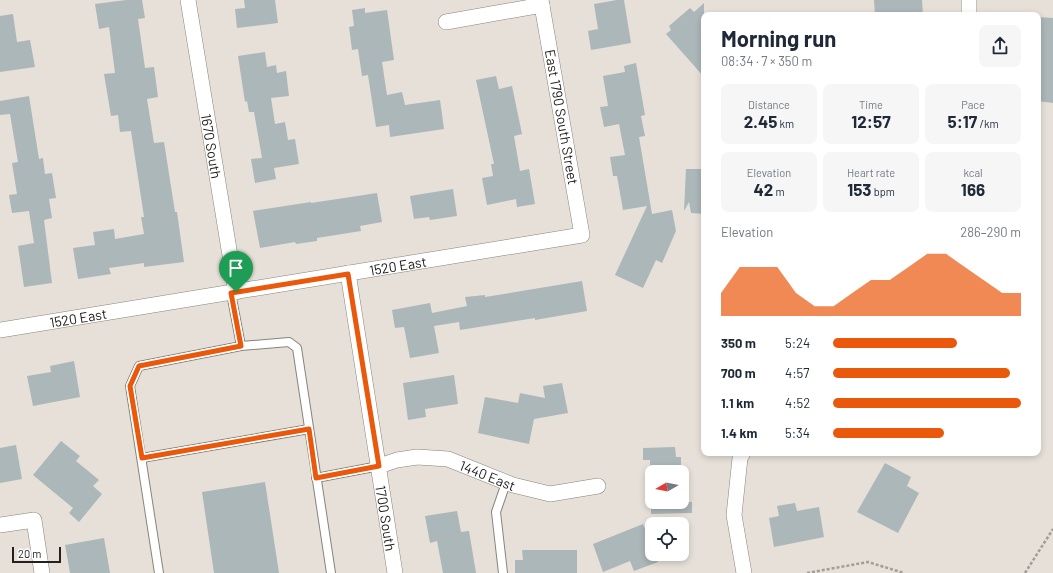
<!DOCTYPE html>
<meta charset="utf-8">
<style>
:root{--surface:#fff;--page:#f6f6f7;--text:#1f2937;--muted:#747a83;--accent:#ea580c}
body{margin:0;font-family:Barlow,sans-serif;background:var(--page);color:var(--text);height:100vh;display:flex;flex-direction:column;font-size:15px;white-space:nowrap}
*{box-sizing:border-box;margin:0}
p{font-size:13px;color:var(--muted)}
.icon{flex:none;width:22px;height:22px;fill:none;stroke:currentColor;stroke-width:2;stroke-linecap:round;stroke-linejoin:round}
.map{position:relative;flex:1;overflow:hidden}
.details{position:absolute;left:701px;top:12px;width:340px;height:444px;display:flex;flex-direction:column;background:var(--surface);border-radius:8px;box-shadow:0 2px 6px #0003}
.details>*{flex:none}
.needle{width:26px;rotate:261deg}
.fabs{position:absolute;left:645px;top:465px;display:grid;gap:8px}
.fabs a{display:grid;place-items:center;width:44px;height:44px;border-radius:8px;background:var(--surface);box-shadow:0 2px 6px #0003;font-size:20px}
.scale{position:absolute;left:12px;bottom:10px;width:49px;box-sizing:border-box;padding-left:4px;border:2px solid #23211e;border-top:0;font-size:11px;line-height:14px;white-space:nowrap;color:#23211e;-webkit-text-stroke:3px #fff;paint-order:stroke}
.pin{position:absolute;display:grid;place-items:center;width:34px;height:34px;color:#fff;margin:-41px -17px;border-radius:50% 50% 50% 0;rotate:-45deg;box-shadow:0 0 4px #0007}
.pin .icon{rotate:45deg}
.round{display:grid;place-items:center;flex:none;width:42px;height:42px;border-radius:8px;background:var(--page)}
.overview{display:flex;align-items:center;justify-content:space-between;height:68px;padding:0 20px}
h1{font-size:22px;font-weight:700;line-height:30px}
.metrics{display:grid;grid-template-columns:repeat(3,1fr);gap:6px;height:68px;padding:4px 20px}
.metrics div{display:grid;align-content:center;border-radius:8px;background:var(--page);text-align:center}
.metrics b{font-size:17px;font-weight:700}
.metrics small{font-size:11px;font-weight:400}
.metrics p{font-size:11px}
.chart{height:112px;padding:8px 20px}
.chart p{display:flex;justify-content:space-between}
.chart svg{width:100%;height:72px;margin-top:4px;fill:var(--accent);opacity:.7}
ul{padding:0 20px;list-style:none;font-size:13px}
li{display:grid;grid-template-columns:64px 48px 1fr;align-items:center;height:30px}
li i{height:10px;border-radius:5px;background:var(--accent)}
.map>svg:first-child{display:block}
</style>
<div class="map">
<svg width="1053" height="573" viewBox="0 0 1053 573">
<rect width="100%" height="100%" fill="#e6e0d8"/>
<g fill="#acb7ba">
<path d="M126,0H142L145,18L138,19L145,68L154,67L158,97L147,99L154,143L164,142L175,212H177L184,262L144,267V263L109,268L111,274L78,279L73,248L95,245L93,232L114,229L115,239L144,234L141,217H144L131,131L120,132L118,115L111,116L104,74L115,73L109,27L99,29L95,4Z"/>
<path d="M244,0H275L278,23L237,28L235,9L245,8Z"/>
<path d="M617,0H624L631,43L591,50L588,31L598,29L594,4Z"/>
<path d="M874,0H922L923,15H875Z"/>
<path d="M704,3V77L666,34L671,30L669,26L690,8L694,12Z"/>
<path d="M365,8V13L387,10L394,60L382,62L387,95L402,92L405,105L440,100L444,129L390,137L389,125L376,127L368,75L362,76L358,49L352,50L349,27L354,26L352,10Z"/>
<path d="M13,14L17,42L30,40L35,67L0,72V16Z"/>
<path d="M1038,17L1053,18V103L1038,101Z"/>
<path d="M265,52L267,67L276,65L277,73L286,71L289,96L271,98L275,124L285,122L288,140L295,139L299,164L274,168L276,179L255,183L251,159L262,158L254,112H249L247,101L245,102L238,56Z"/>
<path d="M636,63L645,115L641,116L645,136L639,137L652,214L672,210L676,231L662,263L656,260L643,288L615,275L647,206L623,210L617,176H613L610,157L625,155L619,124L604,127L600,107L608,106L603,76L625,72L624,66Z"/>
<path d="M496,76L499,89L512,86L522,134L514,136L520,171L529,169L535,204L517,207L516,199L487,205L482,178L493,176L491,164H494L476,80Z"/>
<path d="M29,96L39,159L43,158L45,174L52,173L56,198L49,199L52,218L44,220L52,283L24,287L18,246L34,243L29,211L12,213L9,195L17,194L12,163L18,162L10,114L0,115V101Z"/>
<path d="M686,169H704V214L691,213L689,202L684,211Z"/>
<path d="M453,189L457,216L430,220L429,217L414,219L410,196Z"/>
<path d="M377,193L382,222L360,226L361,231L317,238V241L296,244L295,242L260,248L253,211L311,202V203Z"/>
<path d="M582,281L587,311L535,320V318L460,330L459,322L434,326L439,353L410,358L404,327L395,328L392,310L430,303L432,313L467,306L465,297L485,295V297Z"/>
<path d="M74,361L80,397L33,406L27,376L51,372L50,366Z"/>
<path d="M454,375L458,404L425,409L426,417L408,420L403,383Z"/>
<path d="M562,383L568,413L534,419L529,444L478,433L485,397L518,403L520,393L545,398L543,386Z"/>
<path d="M61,441L80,456L76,461L99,480L93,486L102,494L79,522L69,513L73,508L33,475Z"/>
<path d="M16,445L22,479L0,483V448Z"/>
<path d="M675,447L676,457H681V472H650V460H643V448Z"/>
<path d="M885,463L911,477L907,486L919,493L898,533L857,512Z"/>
<path d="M265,482L279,573H214L202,492Z"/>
<path d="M651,502H692V513L651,514Z"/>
<path d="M795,503L797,511L819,507L824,537L774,547L769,518L779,516L777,506Z"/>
<path d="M457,511L461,532L469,531L476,573H443L437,541L430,543L425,516Z"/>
<path d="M643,524L652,547V554H655L658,562L634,571L630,561L603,572L593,544Z"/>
<path d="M104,538L110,573H70L65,545Z"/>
<path d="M522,550H577V573H515V560H523Z"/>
</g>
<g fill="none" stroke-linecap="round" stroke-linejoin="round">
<defs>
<g id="service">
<path d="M241,346L289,342L297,348L331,573"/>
<path d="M142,458L309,429"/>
<path d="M316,478L379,466"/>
<path d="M159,573L130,386L139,366L241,346L231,293"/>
<path d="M503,573L496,512L506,483"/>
</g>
<g id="minor">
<path id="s1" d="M188,0L236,292"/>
<path d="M969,15V0"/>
<path d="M446,22L542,5"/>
<path id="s2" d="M348,273L395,573"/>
<path id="s3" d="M0,330L582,235L541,0"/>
<path d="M743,453L740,458L734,515L744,573"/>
<path id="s4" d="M379,466L397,460L417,457L448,459L513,485L550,494L598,486"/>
<path d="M0,525L34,520L42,573"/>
</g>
</defs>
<use href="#service" stroke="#88837b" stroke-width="10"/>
<use href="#minor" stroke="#88837b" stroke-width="16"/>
<g stroke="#a29d97" stroke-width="2.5" stroke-dasharray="3 2" stroke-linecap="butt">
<path d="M807,573L868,562L904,573"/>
<path d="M1025,573L1053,529"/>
</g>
<use href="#service" stroke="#fff" stroke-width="8"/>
<use href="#minor" stroke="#fff" stroke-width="15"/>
</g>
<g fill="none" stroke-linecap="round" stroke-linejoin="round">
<defs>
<path id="route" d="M348,274L379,466L316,478L309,429L142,458L130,386L139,366L241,346L231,293Z"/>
</defs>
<use href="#route" stroke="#fff" stroke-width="8"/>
<use href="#route" stroke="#ea580c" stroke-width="5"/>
</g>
<g text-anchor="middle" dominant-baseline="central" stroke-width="3" stroke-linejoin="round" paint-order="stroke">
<g font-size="14" fill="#23211e" stroke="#fff">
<text transform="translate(562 117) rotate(80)">East 1790 South Street</text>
<text stroke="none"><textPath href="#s1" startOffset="148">1670 South</textPath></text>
<text stroke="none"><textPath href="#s3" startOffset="403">1520 East</textPath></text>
<text stroke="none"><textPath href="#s3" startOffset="79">1520 East</textPath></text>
<text stroke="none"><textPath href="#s4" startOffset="113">1440 East</textPath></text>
<text stroke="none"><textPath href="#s2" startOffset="248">1700 South</textPath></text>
</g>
</g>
</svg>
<div class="fabs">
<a><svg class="needle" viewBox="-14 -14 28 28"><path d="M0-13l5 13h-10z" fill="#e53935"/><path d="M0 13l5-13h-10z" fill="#747a83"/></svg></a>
<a><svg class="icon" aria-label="locate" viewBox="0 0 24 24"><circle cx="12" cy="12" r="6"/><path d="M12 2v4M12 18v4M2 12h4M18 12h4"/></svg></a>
</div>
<div class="scale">20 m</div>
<div class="pin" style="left:236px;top:292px;background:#1e9e55"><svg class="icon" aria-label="arrive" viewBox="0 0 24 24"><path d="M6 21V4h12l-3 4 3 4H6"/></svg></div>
<section class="details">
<div class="overview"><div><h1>Morning run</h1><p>08:34 · 7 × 350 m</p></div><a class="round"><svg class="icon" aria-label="share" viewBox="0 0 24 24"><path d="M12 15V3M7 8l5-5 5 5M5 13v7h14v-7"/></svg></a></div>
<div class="metrics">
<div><p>Distance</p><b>2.45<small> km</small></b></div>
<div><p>Time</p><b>12:57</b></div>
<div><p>Pace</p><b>5:17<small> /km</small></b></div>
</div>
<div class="metrics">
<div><p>Elevation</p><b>42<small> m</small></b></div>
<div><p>Heart rate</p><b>153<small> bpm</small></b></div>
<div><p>kcal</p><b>166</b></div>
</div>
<div class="chart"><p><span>Elevation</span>286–290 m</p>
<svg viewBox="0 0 160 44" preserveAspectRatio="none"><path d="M0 44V30L10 14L20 14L30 14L40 30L50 38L60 38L70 30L80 22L90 22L100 14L110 6L120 6L130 14L140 22L150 30L160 30V44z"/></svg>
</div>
<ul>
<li><b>350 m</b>5:24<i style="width:66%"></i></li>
<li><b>700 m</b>4:57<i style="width:94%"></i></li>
<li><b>1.1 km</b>4:52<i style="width:100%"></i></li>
<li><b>1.4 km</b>5:34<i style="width:59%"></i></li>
</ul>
</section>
</div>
